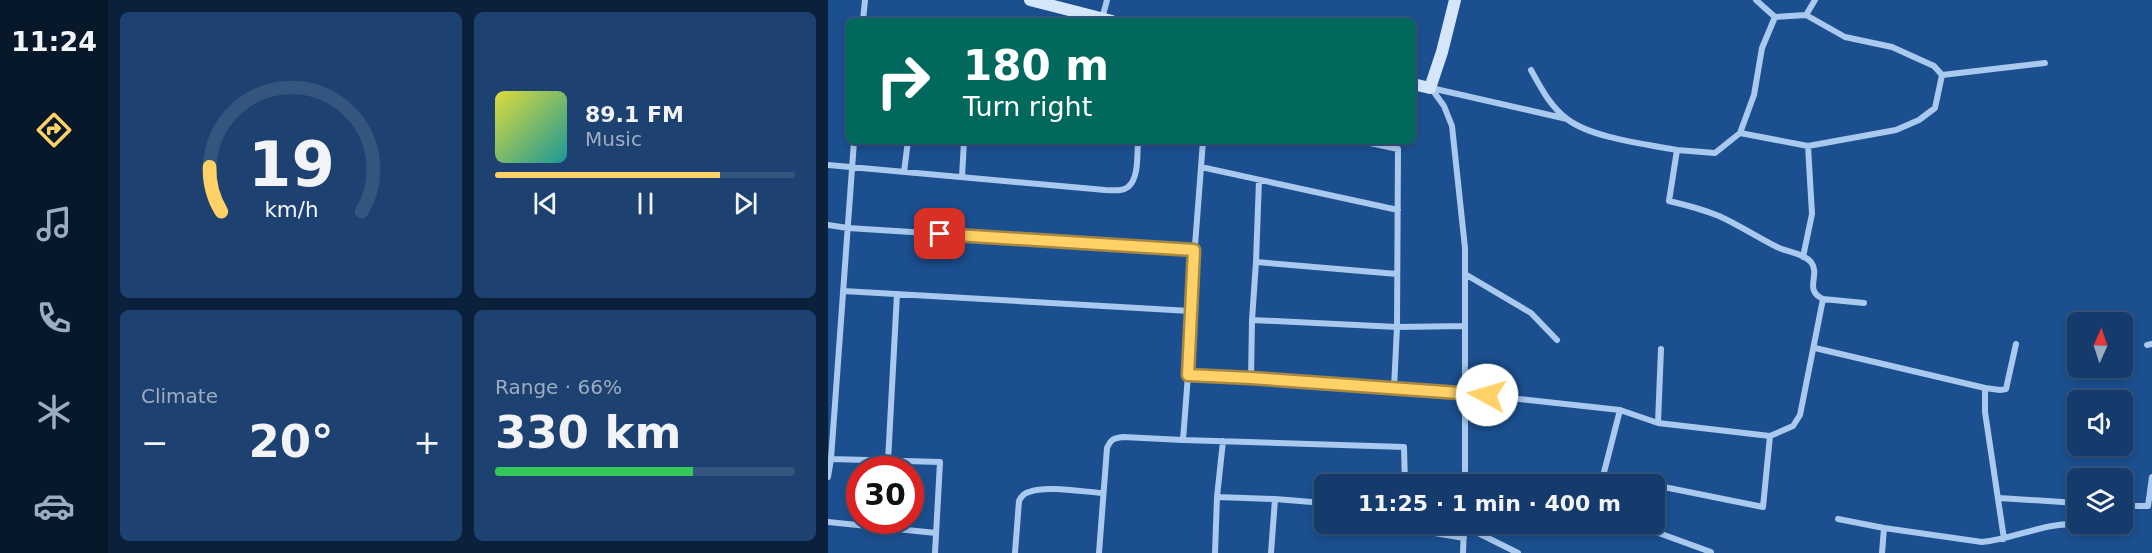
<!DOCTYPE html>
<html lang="en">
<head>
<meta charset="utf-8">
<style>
  body { margin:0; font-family:"DejaVu Sans",sans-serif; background:#1d4271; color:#f1f3f6; height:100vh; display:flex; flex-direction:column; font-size:22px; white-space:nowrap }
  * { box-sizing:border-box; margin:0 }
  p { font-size:20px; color:#9dadc1 }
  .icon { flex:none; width:33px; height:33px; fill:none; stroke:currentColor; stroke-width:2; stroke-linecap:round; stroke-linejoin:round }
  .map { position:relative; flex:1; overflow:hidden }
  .panel { display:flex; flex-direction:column; gap:12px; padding:12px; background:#0b203b; width:720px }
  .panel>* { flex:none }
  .banner { position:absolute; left:18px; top:18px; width:570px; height:126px; border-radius:9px; box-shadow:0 3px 9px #0003,0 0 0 2px #33557e; background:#00695c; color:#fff; overflow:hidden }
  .needle { width:39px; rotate:3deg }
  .controls { position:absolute; left:1239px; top:312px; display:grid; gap:12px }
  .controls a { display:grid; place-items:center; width:66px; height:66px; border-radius:9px; background:#143b6b; box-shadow:0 3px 9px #0003,0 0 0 2px #33557e; font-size:30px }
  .speed { position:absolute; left:18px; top:456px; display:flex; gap:12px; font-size:30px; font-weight:700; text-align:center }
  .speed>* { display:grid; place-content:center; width:78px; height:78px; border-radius:50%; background:#143b6b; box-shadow:0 3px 9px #0003,0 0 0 2px #33557e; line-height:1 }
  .speed .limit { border:9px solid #d22; background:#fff; color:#111 }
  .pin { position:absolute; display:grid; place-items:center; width:51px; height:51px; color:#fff; margin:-26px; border-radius:12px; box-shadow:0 3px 9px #0006 }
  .me { position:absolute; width:66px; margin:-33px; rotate:276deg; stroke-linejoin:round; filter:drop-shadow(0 0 4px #0008) }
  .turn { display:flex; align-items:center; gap:21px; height:126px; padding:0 18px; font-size:27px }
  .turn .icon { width:78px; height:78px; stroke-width:2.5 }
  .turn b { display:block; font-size:42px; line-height:51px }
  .big { font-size:45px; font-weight:700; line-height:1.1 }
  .panel .widget { flex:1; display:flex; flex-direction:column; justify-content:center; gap:9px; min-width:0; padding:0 21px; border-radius:9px; background:#1d4271 }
  .panel .dial { align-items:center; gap:0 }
  .dial svg { height:156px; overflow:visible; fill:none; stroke:#33557e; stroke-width:7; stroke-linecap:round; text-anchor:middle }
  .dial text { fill:#f1f3f6; stroke:none }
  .song { display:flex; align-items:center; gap:18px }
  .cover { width:72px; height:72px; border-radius:9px; background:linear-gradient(135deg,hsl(60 70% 55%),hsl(180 70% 35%)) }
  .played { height:6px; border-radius:3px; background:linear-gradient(90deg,#ffd166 75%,#33557e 75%) }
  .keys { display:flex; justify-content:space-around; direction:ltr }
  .heat { display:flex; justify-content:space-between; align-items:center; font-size:33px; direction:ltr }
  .charge { height:9px; border-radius:4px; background:linear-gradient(90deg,#34c759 66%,#33557e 0) }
  .panel .tiles { flex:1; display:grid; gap:12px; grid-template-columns:repeat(2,1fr) }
  .trip { position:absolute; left:486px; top:474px; width:351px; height:60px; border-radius:9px; background:#143b6b; box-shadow:0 3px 9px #0003,0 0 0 2px #33557e; font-weight:700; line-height:60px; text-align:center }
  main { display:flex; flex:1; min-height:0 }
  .menu { display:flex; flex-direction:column; width:108px; justify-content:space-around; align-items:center; background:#08182b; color:#9dadc1 }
  .menu .icon { width:42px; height:42px }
  .menu .on { color:#ffd166 }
  .menu b { font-size:27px; color:#f1f3f6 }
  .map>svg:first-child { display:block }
</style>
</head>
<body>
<main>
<nav class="menu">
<b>11:24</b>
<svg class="icon on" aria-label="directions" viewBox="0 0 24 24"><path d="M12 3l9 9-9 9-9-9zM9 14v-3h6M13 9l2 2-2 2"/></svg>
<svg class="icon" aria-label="music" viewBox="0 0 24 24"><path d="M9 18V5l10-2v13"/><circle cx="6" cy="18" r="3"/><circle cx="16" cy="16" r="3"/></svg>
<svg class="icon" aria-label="phone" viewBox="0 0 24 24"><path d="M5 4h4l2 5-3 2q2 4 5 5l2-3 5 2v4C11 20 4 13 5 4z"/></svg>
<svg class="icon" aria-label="climate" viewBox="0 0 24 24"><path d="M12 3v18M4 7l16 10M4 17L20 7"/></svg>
<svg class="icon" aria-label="car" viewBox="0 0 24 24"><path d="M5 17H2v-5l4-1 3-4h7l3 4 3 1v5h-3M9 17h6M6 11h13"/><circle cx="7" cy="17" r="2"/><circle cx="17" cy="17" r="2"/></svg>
</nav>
<section class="panel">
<div class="tiles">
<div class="widget dial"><svg viewBox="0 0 100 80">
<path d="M14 69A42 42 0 1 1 86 69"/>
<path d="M14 69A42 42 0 0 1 8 46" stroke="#ffd166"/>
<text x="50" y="56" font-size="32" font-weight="700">19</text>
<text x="50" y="72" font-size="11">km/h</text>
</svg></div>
<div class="widget">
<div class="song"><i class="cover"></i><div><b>89.1 FM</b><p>Music</p></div></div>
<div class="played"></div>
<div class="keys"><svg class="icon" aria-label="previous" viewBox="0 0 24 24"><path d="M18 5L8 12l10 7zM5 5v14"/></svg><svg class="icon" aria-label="pause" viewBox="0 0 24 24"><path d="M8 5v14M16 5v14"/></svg><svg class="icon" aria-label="next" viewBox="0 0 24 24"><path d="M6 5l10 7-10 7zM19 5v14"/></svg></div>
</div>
<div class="widget"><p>Climate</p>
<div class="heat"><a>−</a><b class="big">20°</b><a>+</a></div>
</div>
<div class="widget"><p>Range · 66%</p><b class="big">330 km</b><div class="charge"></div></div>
</div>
</section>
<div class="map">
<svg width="1324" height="553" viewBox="0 0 1324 553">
  <rect width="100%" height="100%" fill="#1b4f8f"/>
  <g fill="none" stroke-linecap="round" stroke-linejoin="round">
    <!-- street -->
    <path stroke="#a9c9ee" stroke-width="6" d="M928,0l19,17 31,-2 39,22 47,10 42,19 8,9 -7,33 -16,12 -23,10 -88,16 4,68 -9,43
      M978,15l9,-15
      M274,19l5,-19
      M35,21l2,-21
      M703,70c10,18 19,36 36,49 25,19 78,25 110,31l-8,51c17,4 33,8 50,15 20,9 38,21 58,31 10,5 26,6 34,15 10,13 -8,28 12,37l41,4
      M1114,75l103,-12
      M603,88l13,18 8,20 13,122v236
      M603,88l136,31
      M912,133l68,13
      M26,141l-23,318 109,3 -5,91
      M533,141l37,8 -1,178 68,-1
      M849,150l38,3 25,-20 14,-38 8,-47 13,-31
      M0,165l277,25c7,0 17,2 23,-3 11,-8 9,-33 10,-46
      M373,167l197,43
      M76,172l4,-31
      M134,177l2,-36
      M431,180l-3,82 141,12
      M0,225l20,3 347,22
      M428,262l-4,58 145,7 -3,61
      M637,274l66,39 26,27
      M15,291l347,20 13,-170
      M424,320l-1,58 214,15 155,17 -19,74
      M1319,345l5,-1
      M987,348l170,40
      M360,375l2,-64
      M423,378l-63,-3 -5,65 221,7 1,37
      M792,410l38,13 112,13 23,-10 7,-11 23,-116
      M830,423l3,-74
      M60,461l9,-167
      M776,474l49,10
      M0,477l3,-18
      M826,485l109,22 7,-71
      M389,497l6,-56
      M1171,498l79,5
      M1294,506h26l4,-29
      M1010,519l46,9 98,14c24,-2 46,-12 70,-16 19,-4 38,-1 57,0
      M0,522l108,11
      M806,524l77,28
      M636,526l54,27
      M577,528l59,10
      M1176,539l-19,-127v-24l15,2 6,-1 10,-45
      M187,553l4,-52c2,-4 5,-8 10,-9 18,-7 54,0 73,1
      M271,553l8,-105c4,-9 7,-10 16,-11l60,3
      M387,553l2,-56 58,2
      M443,553l4,-54 49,4
      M635,553l1,-29
      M1054,553l2,-25"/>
    <!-- secondary -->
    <path stroke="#d6e6fa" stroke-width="12" d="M202,0l82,21
      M585,84l17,4 12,-36 13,-52"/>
  </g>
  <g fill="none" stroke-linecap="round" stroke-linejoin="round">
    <!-- route casing -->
    <g stroke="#a68842" stroke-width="15">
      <path id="route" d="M112,234l254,16 -6,125 63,3 236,17"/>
    </g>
    <!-- route -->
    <use href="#route" stroke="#ffd166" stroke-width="10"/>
  </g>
</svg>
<div class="controls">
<a><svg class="needle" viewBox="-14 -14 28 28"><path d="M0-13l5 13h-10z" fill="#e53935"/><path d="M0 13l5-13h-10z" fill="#9dadc1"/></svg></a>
<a><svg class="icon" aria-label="sound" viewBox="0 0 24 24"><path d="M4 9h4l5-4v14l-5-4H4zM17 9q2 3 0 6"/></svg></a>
<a><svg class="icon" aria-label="layers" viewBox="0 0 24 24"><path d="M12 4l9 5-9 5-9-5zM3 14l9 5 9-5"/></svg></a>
</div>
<div class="speed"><div class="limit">30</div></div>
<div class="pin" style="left:112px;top:234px;background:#d93025"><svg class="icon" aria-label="arrive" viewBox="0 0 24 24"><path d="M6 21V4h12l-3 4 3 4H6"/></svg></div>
<svg class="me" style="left:659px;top:395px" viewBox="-20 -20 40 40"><circle r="19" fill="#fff"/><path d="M0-13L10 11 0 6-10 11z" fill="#ffd166"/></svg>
<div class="trip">11:25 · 1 min · 400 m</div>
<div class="banner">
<div class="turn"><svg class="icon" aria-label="right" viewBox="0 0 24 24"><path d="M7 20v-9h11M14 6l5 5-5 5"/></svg><div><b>180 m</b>Turn right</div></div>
</div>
</div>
</main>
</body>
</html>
